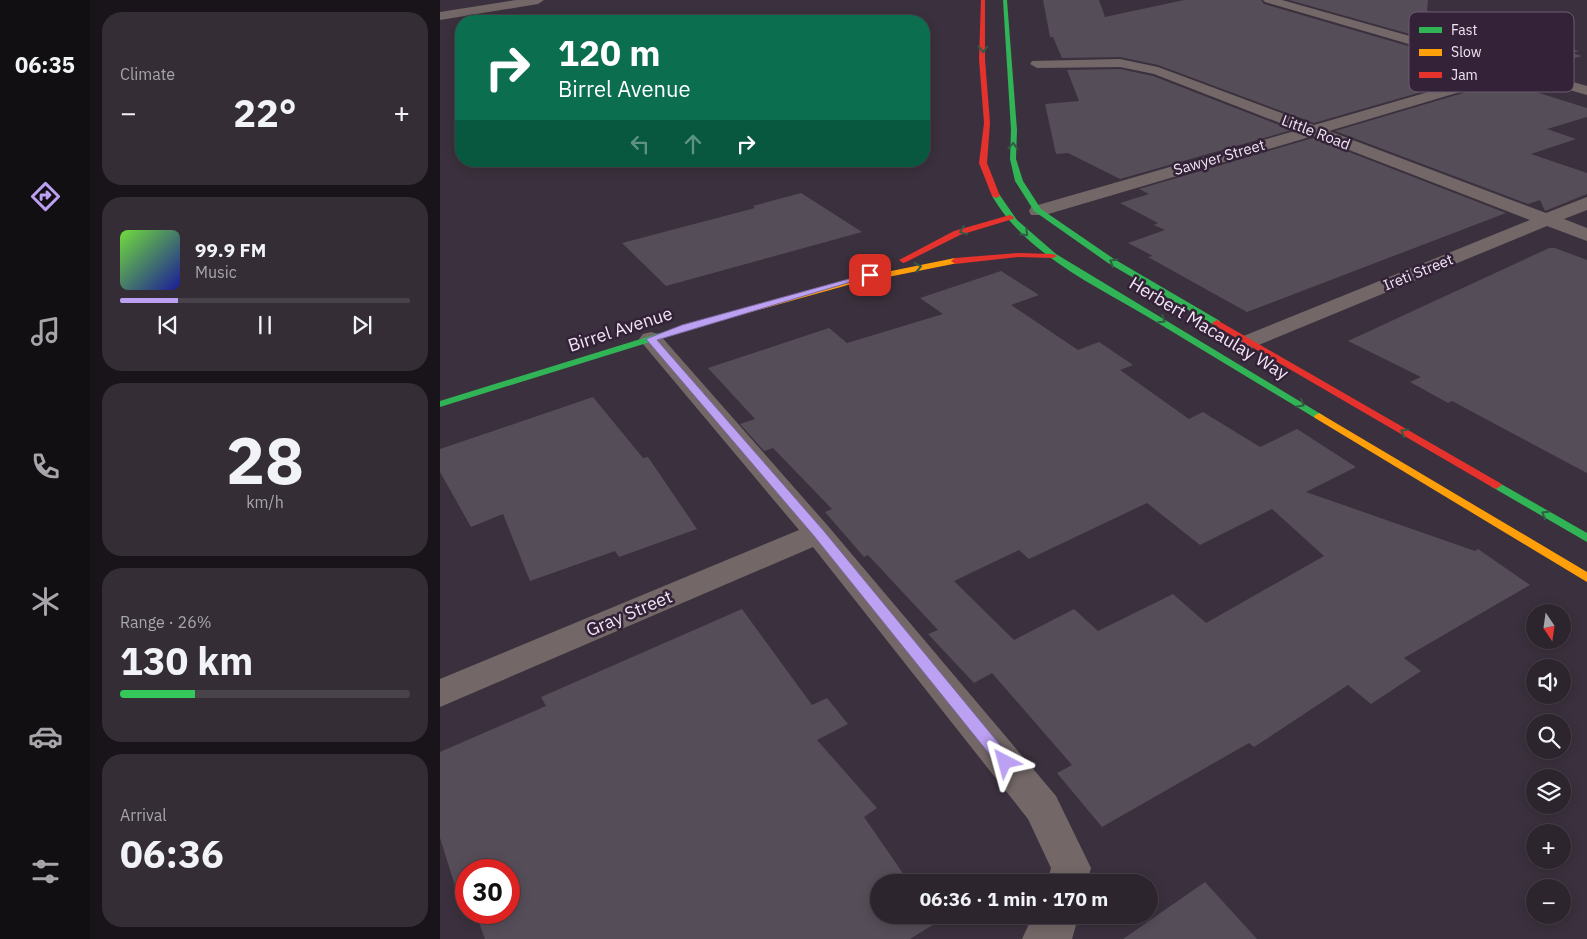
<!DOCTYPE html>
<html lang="en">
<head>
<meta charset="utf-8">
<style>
  body { margin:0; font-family:"IBM Plex Sans",sans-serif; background:#342d36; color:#f1f3f6; height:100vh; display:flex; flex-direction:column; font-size:19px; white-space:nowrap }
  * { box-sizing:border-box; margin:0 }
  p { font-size:16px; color:#a6a5aa }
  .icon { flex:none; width:28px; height:28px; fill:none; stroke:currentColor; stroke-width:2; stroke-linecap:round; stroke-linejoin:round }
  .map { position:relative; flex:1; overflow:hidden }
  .panel { display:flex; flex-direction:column; gap:12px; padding:12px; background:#181419; width:350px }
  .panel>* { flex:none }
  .guide { position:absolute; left:15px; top:15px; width:475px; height:152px; border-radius:20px; box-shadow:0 2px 12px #0003,0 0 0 1px #48424a; background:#0b6e4f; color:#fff; overflow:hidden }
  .needle { width:32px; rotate:167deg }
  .controls { position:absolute; left:1086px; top:604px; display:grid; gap:10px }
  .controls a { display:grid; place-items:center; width:45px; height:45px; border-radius:50%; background:#2c252e; box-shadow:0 2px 12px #0003,0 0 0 1px #48424a; font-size:25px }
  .speed { position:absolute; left:15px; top:859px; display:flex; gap:10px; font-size:25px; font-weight:700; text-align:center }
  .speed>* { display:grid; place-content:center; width:65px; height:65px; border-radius:50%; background:#2c252e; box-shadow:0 2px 12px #0003,0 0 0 1px #48424a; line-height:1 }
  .speed .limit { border:8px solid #d22; background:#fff; color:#111 }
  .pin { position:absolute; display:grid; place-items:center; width:42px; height:42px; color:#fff; margin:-21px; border-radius:10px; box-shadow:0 2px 8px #0006 }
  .me { position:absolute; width:55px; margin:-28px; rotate:321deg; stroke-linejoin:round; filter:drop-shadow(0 0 4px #0008) }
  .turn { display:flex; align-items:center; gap:18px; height:105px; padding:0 20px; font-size:22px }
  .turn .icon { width:65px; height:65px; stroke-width:2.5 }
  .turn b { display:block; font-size:35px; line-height:42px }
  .lanes { display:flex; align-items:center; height:48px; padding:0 20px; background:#0003; justify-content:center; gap:25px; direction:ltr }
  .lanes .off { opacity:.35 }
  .big { font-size:38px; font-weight:800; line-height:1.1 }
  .panel .tile { flex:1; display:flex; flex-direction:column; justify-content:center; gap:8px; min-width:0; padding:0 18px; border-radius:20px; background:#342d36 }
  .panel .dial { align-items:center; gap:0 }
  .dial b { font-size:65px; line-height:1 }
  .song { display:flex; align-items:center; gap:15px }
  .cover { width:60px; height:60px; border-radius:8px; background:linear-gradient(135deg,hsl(100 70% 55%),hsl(240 70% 35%)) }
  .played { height:5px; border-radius:2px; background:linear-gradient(90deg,#bca0f2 20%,#48424a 20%) }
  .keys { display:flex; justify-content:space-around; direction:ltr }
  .heat { display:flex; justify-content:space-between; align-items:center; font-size:28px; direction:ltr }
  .charge { height:8px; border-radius:4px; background:linear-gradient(90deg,#34c759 26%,#48424a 0) }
  .trip { position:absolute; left:430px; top:874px; width:288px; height:50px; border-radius:25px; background:#2c252e; box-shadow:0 2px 12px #0003,0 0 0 1px #48424a; font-weight:800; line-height:50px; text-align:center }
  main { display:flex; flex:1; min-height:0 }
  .tab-bar { display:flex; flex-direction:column; width:90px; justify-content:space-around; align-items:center; background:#120f12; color:#a6a5aa }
  .tab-bar .icon { width:35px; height:35px }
  .tab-bar .selected { color:#bca0f2 }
  .tab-bar b { font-size:22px; color:#f1f3f6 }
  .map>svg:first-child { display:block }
</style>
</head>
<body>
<main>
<nav class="tab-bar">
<b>06:35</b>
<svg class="icon selected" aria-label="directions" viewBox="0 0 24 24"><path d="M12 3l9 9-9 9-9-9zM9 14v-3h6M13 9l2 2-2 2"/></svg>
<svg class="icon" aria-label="music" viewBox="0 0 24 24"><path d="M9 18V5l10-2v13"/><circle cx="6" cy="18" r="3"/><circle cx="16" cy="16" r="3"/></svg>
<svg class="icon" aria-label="phone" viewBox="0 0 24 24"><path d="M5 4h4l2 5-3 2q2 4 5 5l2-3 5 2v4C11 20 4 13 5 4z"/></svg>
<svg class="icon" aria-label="climate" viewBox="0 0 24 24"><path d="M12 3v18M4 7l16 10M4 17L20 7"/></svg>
<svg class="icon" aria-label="car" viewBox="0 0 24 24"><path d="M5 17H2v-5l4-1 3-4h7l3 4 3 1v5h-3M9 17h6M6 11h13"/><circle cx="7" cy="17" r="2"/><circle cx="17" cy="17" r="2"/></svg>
<svg class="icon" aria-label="filters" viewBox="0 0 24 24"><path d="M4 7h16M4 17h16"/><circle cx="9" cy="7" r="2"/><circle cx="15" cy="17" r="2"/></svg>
</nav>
<section class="panel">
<div class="tile"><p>Climate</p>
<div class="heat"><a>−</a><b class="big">22°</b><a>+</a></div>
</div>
<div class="tile">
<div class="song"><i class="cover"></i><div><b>99.9 FM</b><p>Music</p></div></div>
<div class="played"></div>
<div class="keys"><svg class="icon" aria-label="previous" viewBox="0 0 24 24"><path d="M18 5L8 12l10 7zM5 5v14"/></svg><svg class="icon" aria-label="pause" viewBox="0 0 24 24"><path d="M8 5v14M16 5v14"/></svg><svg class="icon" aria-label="next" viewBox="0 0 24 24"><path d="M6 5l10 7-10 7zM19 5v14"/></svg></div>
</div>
<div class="tile dial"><b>28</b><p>km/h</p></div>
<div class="tile"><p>Range · 26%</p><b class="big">130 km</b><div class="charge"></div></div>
<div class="tile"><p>Arrival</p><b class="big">06:36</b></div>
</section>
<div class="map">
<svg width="1147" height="939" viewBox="0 0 1147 939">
  <rect width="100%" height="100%" fill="#3b313e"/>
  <!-- building -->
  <path fill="#554d58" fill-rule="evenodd" d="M603,0h56l6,17 79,-17h77l3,4 230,67 -180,52 -156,-58 -38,-8 -58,1 -9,-21h-3z
    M849,0h139l-1,11 152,40 -7,2 10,3 -22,6 14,4 -26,7z
    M680,69l33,7 139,54 -172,49 -52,-26 -12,1 -11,-50 34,-3 -12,-31z
    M1077,77l9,3 -16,4 77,24v9l-40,12 29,10 -45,15 56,19v21l-42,17 -5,-11 -12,4 -193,-73z
    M873,138l193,75 -259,99 -99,-55 5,-1 -25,-13 37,-13 -11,-5 4,-2 -38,-20 29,-9 -10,-5z
    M361,193l61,39 -196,54 -44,-43 133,-35 -2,-2z
    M1109,248h6l32,12v213l-135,-72 -4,2 -38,-21 11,-5 -73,-36z
    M561,271l38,24 -28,10 67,45 21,-8 34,23 -13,5 69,49 14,-7 57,35 37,-18 59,38 -50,25 169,59 3,-2 52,36 -126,73 17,13 -50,33 -23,-19 -94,62 -5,-4 -147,84 -45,-54 15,-8 -80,-92 -18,10 -46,-49 10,-4 -70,-75 -4,2 -39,-45 7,-3 -59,-61 -9,3 -24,-27 15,-5 -47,-51 121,-40 18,15 96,-29 -23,-16zM707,503l53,42 72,-36 52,47 -118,67 -33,-29 -75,37 -24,-22 -60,31 -60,-59 65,-31 10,9z
    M153,397l50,61 5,-1 49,72 -78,28 -4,-6 -85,30 -27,-67 -32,13 -31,-55v-23z
    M302,609l70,96 15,-7 21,26 -31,16 60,68 -13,9 45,65h-30v33h70l-39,24h-425l-10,-27h34v-42h-43v36l-4,2 -22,-70v-86l106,-46 -5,-9z
    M765,882l52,57h-134z"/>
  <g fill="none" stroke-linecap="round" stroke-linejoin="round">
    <!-- street -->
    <path fill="#736867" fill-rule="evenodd" d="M76,0h28l-6,4 -98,16v-8z
      M823,0h19l305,86v9l-70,-20 -188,56 217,82 41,-16v13l-23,9 23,9v13l-40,-15 -298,123 -8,-2 -4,-5 4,-5 289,-117 -217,-84 -268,79h-14l-2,-4 2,-4 267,-77 -144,-56 -34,-7 -83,1 -7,-4 2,-3 88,-2 38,8 156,58 187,-54 -236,-69z
      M211,332l8,2 169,192 228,270 35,72 -4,14h-40l4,-14 -23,-49 -215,-272 -373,160v-28l359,-149 -156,-186 -4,-5 4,-5z
      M597,915h42l-7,24h-50l7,-15z"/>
    <!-- fast -->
    <path fill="#30b455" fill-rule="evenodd" d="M563,0h4l10,130 -1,29 7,22 18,28 73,50 106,62v4h-6l-106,-62 -74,-52 -19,-30 -5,-22 1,-29z
      M553,194h6l18,26 39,34 268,162 -1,2h-8c-54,-33 -108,-65 -162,-98 -56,-34 -127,-65 -161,-124z
      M275,316l5,3 -2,2 -278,86v-6z
      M1056,481l91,52v9l-95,-55 -2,-2z"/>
    <!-- slow -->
    <path fill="#ff9f0a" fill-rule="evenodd" d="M515,258l4,3 -1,2 -110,22 -133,37 -5,-3 2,-2 135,-37z
      M879,413l268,159v10l-272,-164 -1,-2z"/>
    <!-- jam -->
    <path fill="#e5322d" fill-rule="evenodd" d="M541,0h4v59l5,64 -3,40 13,33 -4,2 -4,-2 -13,-33 5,-40 -5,-64z
      M570,215l4,2 -1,2 -53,16 -54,27 -3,1 -4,-3 55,-29z
      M578,253l35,1 4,2 -4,2 -35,-1 -63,7 -4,-3 4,-3z
      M777,320l283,163 2,2 -6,4 -4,-2 -278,-162 -2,-2z"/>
  </g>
  <!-- one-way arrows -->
  <defs><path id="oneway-chevron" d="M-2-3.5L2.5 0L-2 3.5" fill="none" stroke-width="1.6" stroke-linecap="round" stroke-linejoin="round" transform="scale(1.25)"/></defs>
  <g stroke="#325c44">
    <use href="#oneway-chevron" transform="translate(543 49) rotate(91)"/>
    <use href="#oneway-chevron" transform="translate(573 146) rotate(-87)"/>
    <use href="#oneway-chevron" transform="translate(523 231) rotate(158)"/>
    <use href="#oneway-chevron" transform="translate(585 233) rotate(45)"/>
    <use href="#oneway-chevron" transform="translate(673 262) rotate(-149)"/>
    <use href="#oneway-chevron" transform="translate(478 267) rotate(-11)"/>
    <use href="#oneway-chevron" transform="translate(722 320) rotate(31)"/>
    <use href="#oneway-chevron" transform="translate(861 404) rotate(31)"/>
    <use href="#oneway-chevron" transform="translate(964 432) rotate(-150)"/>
    <use href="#oneway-chevron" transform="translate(1105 514) rotate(-150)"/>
  </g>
  <!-- route -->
  <path fill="#bca0f2" stroke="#7a689d" d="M427,274l7,1 -217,65 166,190 187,227 2,5 -2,4 -5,2 -6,-2 -185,-230 -168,-197 36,-14z"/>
  <g text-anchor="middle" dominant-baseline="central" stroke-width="5" stroke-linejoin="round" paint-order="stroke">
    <!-- far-street labels -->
    <g font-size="15" fill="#f1e5f4" stroke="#342238">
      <text transform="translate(876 132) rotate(21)">Little Road</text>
      <text transform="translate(779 157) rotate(-16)">Sawyer Street</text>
      <text transform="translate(978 272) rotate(-22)">Ireti Street</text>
    </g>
    <!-- street labels -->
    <g font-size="18" fill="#f1e5f4" stroke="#342238">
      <text transform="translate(769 328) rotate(31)">Herbert Macaulay Way</text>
      <text transform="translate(180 329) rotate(-18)">Birrel Avenue</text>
      <text transform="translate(189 613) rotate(-23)">Gray Street</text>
    </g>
  </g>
  <!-- legend -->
  <rect x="969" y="12" width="165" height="80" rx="8" fill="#342238" stroke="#6d5c70" stroke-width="1"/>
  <rect x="979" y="27" width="23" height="6" fill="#30b455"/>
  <rect x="979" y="49" width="23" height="7" fill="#ff9f0a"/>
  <rect x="979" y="72" width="23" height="6" fill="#e5322d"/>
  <g font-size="14" fill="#f1e5f4">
    <text x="1011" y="35">Fast</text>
    <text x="1011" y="57">Slow</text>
    <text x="1011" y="80">Jam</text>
  </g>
</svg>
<div class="controls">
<a><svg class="needle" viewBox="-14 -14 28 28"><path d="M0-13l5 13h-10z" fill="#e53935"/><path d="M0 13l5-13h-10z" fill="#a6a5aa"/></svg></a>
<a><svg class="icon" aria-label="sound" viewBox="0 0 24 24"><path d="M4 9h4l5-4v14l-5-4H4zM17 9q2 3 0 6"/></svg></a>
<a><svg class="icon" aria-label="search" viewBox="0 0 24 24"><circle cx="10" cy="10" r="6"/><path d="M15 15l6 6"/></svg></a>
<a><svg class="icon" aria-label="layers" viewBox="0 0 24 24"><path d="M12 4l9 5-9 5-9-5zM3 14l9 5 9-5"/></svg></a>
<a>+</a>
<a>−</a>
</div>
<div class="speed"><div class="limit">30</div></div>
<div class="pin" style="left:430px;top:275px;background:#d93025"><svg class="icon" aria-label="arrive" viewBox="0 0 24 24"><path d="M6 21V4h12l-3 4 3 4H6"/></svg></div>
<svg class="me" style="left:565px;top:762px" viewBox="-20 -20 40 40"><path d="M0-17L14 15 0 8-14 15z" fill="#bca0f2" stroke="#fff" stroke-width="4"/></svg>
<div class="trip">06:36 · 1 min · 170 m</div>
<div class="guide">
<div class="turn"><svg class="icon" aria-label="right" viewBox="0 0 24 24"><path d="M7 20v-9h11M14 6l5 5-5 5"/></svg><div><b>120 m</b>Birrel Avenue</div></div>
<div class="lanes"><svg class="icon off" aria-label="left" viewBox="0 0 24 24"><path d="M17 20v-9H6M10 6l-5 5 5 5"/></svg><svg class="icon off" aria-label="ahead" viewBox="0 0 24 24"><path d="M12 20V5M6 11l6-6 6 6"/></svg><svg class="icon" aria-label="right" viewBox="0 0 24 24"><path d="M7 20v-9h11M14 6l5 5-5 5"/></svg></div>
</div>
</div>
</main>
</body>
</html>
